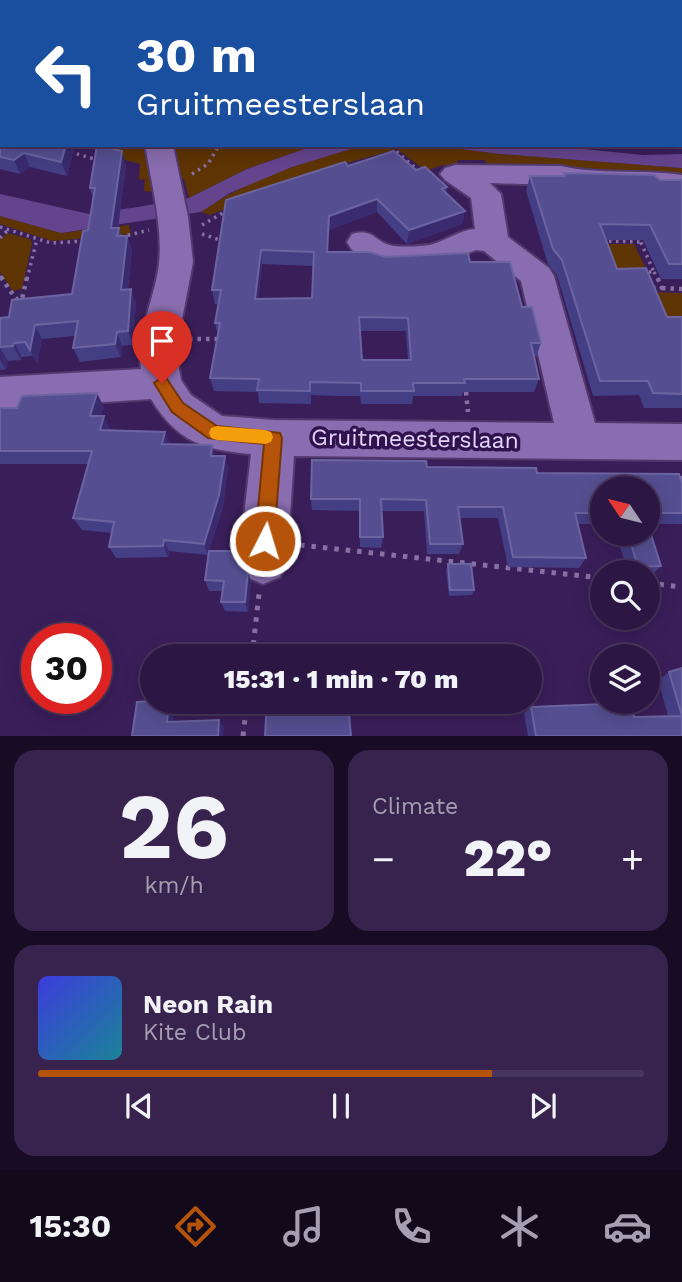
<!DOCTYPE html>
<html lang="en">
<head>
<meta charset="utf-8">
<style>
  body { margin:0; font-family:"Work Sans",sans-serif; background:#38234f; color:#f1f3f6; height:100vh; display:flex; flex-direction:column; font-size:26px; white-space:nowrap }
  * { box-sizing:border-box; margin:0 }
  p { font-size:23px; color:#a69fb2 }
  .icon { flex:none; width:38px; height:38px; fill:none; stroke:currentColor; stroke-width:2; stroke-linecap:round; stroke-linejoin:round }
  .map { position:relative; height:736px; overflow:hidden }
  .sheet { display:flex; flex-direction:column; gap:14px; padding:14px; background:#180c25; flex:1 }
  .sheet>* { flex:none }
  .top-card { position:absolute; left:0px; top:0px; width:682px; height:147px; box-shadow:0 4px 18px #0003,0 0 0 2px #48355d; background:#1a4fa0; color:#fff; overflow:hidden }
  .needle { width:46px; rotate:305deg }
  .tools { position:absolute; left:590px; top:476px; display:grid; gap:14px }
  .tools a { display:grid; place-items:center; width:70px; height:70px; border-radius:50%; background:#2c1644; box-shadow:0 4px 18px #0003,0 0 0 2px #48355d; font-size:35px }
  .speed { position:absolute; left:21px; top:623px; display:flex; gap:14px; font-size:35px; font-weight:700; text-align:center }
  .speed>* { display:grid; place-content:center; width:91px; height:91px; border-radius:50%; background:#2c1644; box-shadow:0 4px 18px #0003,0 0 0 2px #48355d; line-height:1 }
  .speed .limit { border:10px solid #d22; background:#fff; color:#111 }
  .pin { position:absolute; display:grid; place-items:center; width:60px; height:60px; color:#fff; margin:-72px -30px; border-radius:50% 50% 50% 0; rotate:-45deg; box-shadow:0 0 7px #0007 }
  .pin .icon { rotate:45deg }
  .me { position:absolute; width:77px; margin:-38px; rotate:5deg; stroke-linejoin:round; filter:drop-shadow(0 0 5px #0008) }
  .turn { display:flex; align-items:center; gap:24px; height:147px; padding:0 21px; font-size:32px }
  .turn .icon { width:91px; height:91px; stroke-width:2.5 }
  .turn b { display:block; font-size:49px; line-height:60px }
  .big { font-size:52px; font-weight:800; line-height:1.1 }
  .sheet .widget { flex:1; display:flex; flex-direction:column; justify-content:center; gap:10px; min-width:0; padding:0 24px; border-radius:21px; background:#38234f }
  .sheet .dial { align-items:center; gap:0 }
  .dial b { font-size:91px; line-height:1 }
  .song { display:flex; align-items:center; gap:21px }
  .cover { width:84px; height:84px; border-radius:10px; background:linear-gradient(135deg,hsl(240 70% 55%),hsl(190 70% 35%)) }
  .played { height:7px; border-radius:4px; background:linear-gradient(90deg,#b45309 75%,#48355d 75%) }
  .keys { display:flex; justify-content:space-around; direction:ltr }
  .heat { display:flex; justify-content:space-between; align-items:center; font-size:38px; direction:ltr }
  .sheet .tiles { flex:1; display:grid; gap:14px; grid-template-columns:1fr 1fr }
  .widget:last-child { grid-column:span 2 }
  .trip { position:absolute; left:140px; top:644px; width:402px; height:70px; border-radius:35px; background:#2c1644; box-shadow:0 4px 18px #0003,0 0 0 2px #48355d; font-weight:800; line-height:70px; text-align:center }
  .tabs { display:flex; height:112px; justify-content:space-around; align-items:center; background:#12091b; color:#a69fb2 }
  .tabs .icon { width:49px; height:49px }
  .tabs .on { color:#b45309 }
  .tabs b { font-size:32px; color:#f1f3f6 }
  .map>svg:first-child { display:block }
</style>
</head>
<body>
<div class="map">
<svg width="682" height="736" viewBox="0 0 682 736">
  <rect width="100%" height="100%" fill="#3a1e5a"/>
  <!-- green -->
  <path fill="#5e3402" d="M81,145l60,1 8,13 7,33 -12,-1 1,-12 -6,1 1,-16 -39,-10 2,-3z
    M171,145h145l-69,24 -58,29 -5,-19 -7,-2z
    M364,145h66l70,9 182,14v11l-194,-8 -3,-11h-27l-1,5h-14l-17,6 -29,-22 -96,27 -37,18 -54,21 -9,-3c48,-34 108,-52 163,-67z
    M0,216l61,17 68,-8 2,9 -79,7 -52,-17z
    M7,233l23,6 2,4 -10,46 -9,2 -13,-19v-32z
    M605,244h29l12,24h-33z
    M650,292l32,1v33h-17z"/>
  <!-- water -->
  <path fill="#65448e" d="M316,145h48l-72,22 -62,26 -29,19 -140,21 -61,-17v-22l89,20 49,-7 51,-9 58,-29z
    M430,145h114l99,10 39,-1v14l-182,-14z"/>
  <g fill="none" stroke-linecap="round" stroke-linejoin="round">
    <!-- minor casing -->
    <g stroke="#54396e" stroke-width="4">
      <path id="minor" d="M0,98h2v16h-2z
        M145,145h28l15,72 5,45 -17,89 5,29 10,15 31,21 52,4 280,3 -33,-142 -37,-30 -8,-1 -39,16 -53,2 -12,-3 -20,-15 -5,-8 5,-8c23,-6 23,9 41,12 10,1 29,1 40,-2 15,-4 26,-14 42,-15l-4,-31 -26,-18 -5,-6 5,-6 10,-3 106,1c38,9 81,3 121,9v18l-34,-5 -158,-5 11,11 7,43 41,31 5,8 41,147 87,1v36l-388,-4 -7,105 -7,16 -17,7 -17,-7 -7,-16 12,-107c-47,-4 -74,-12 -100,-55l-151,10v-32l141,-8c-5,-37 14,-70 18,-106 4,-35 -8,-82 -14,-118z"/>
    </g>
    <!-- path-far2 -->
    <path stroke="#8771a3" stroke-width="3.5" stroke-dasharray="2.5 4.5" stroke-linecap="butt" d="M70,152l28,8
      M390,153l6,-2 25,22
      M192,174l16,-10 11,-19
      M202,225l26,-15
      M0,227l51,16 34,-2
      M202,234l21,7
      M638,236l16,36h-12
      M121,237l28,-7
      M0,238l9,-9
      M602,241l39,1
      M654,272l4,7
      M0,276l2,3
      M27,279l10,-40"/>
    <!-- path-far1 -->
    <path stroke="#8771a3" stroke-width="4.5" stroke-dasharray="3.5 5" stroke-linecap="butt" d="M1,277l15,22h6l5,-22
      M652,288h10l-5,-11
      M662,288l20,1
      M189,339h33
      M466,392l2,20
      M682,476v4"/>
    <!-- path -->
    <path stroke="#8771a3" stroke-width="5" stroke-dasharray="4.5 7" stroke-linecap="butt" d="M682,478v6
      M300,545l302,33
      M648,583l34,4
      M252,656l7,-62
      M243,736l4,-34"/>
    <!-- minor -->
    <use href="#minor" fill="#896db0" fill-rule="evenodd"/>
  </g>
  <!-- wall -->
  <path fill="#443e84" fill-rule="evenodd" d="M0,0h504v2h-502v41h-2z
    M576,0h106v78h-1v-76h-105z
    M0,114h2v31h73l-8,31 -37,-9 -10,7 -20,-5v-33h1l-1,-3z
    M126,165l-8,63 4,8h5l5,14 -4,39 8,14 -3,42 -11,1 -1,11 -41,5 -7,-14 2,-12 -33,3 -5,25 -4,-8 -11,1 -1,3 -13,1 -2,8 -6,1v-52l9,-1 63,-23 16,-64 5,-31 -3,-11z
    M348,166l68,4 31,17 -1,7 19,17 -3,13 -55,20 -30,-32 -48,18 -1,22 142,10 52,45 19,36 -5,14h-2l5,22 -5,13h-71l-1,4h-49l-1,8h-51l-1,-8h-24l-25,-1v9l-52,-1 -1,-11 -44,-1 -4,-13 8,-42 -3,-13 3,-19h-3l-3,-14zM262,264l51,2 -1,32 -54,1zM360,331h46l2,29h-46z
    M564,173l96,7h22v99h-21l-18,-39h-37l11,29 50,48h15v91h-38l-5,-13 -46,1 -36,-121 -9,-11 -22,-73 4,-15h33z
    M104,407l-3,9 9,13v2l60,14h42l3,11 13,12 -5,39 -14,44 31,16 11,15 -3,30 -23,-1 -4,-9 2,-11h-14l-4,-11 4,-29 -1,4 -39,-4 -1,6 -52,1 -7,-11 3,-14 -30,-3 -9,-12 16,-54h-89v-56z
    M427,467l255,16v41h-34v-36h-46v36h-24l8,34 -7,10 -71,-1 -10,-49h-39l4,26 -4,10h-32l-3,-43h-43l2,26 -2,11 -21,-1 -1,-36 -47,-1 -1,-11z
    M616,534h32l13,32 -10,10h-3v-4h-20z
    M448,564l26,26 -2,5 -23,1 -3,-26z
    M682,668v68h-154l-4,-23 7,-6 103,10 34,-1 -10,-36 11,-8z"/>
  <!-- shaded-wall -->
  <path fill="#392b6e" d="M66,145h9l-8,31 -6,-14z
    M122,151l4,14 -10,78 -5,-15z
    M24,153l6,14 -10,7 -6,-14z
    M377,199v13l-48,18 -2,36 2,-50z
    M465,211l-3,13 -55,20 2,-14z
    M127,236l5,14 -6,54 -5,-14z
    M261,250l1,14 -5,48 -2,-13z
    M131,289l5,14 -3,42 -5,-14z
    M35,325l7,14 -5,25 -7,-14z
    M117,332l5,14 -1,11 -6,-13z
    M14,343l8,14 -1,3 -8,-14z
    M0,348l8,13 -2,8 -6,-9z
    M97,393l7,14 -7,22 -7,-13z
    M104,416l6,13 -4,14 -6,-13z
    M165,432l5,12h-8z
    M212,445l4,13 -5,-2z
    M225,456l3,12 -5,39 -15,48 -4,-11z
    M164,540l5,11 -1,6 -5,-11z
    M248,571l3,11 -3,30 -3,-10z
    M169,702l6,5 -2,21 -6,-6z
    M219,720l5,6 -1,10h-5z"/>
  <!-- building -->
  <path fill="#554f91" stroke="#6b64a1" stroke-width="2" fill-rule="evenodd" d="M0,0h504l-1,2h-501v29h-2z
    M583,0h99v64l-1,-1v-61h-99z
    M0,114h2v16l-2,-1z
    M0,136h2v9h64l-5,17 -37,-9 -10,7 -14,-3z
    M97,145l25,6 -11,77h8l-2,8h10l-6,54 10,-1 -3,42 -11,1 -2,12 -42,4 5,-27 -43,4 -5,25 -5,-8 -11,1 -1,3 -13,1v-29l9,-1 3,-17 60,-6 11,-63 5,-1 7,-42h-5z
    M394,151l22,19 9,-3 22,20 -5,2 23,22 -56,19 -32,-31 -48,17 -2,36h43l15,5 83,-4 2,9h40l12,45h10l9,36h-10l8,36h-75l1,4h-52l1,8h-53v-8l-51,-1v9l-53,-1 2,-11 -49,-1 10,-55h-5l6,-33h-9l14,-90 119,-38 3,4zM261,250l53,2 -2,46 -57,1zM359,317l49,1 3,42h-49z
    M564,173l90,2 6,5h22v84h-13l-19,-39 -50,-1 17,45 29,-1 21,49h15v77l-29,-1 -5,-12h-48l-38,-121 -9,-11 -23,-73h35z
    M97,393l-7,23h14l-4,14 65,2 -3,12 50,1 -1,11h14l-6,39 -15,49 -40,-4 -1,6 -54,1 5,-25 -41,-4 19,-67h-92v-43h17l5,-12z
    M312,460l114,1 1,6 109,1 1,5 142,1 3,9v30h-34v-25h-46v25h-27l11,45 -73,-1 -10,-50h-45l5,37h-33l-4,-44 -45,-1 2,38h-23v-38h-49z
    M648,525l13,41 -23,1 -10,-33h20z
    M209,551h24l7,16 8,4 -3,31h-24l3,-21 -19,-1z
    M448,564h23l3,26h-24z
    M682,668v68h-146l-5,-29 100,-4 3,14 48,-1 -13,-44z
    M152,701l17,1 -2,20 52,-2 -1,16h-86l5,-34z
    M267,702h53v13l29,-1 2,22h-86z"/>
  <!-- route -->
  <path fill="#b45309" stroke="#753606" stroke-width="2" d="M162,377l5,2 16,24 34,23 63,7 2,5 -8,103 -3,7 -6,3 -7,-3 -3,-7 9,-97 -56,-6 -36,-26 -18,-29z"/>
  <!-- slow -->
  <path fill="#f59e0b" d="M217,426l48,4 6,2 2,5 -2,5 -6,2 -48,-4 -6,-2 -2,-5 2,-5z"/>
  <g text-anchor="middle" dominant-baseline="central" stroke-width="7" stroke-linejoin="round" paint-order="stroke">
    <!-- street labels -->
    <g font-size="23" fill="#e3d5fa" stroke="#30134e">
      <text transform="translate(415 439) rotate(1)">Gruitmeesterslaan</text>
    </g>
  </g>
</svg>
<div class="tools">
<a><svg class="needle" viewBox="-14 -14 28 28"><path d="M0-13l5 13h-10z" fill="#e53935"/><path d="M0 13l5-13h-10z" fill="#a69fb2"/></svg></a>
<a><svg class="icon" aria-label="search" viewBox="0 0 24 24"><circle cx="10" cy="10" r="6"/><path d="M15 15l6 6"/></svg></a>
<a><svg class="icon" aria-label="layers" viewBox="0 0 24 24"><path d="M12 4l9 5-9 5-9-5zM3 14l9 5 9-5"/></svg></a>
</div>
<div class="speed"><div class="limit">30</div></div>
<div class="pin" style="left:162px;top:383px;background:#d93025"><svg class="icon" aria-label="arrive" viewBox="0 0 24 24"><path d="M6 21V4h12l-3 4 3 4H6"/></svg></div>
<svg class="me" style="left:265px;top:541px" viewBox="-20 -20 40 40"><circle r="17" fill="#b45309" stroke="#fff" stroke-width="3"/><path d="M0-11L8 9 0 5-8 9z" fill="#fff"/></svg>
<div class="trip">15:31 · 1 min · 70 m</div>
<div class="top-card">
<div class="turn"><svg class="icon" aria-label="left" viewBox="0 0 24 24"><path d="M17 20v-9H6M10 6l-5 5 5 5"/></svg><div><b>30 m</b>Gruitmeesterslaan</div></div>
</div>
</div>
<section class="sheet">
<div class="tiles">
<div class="widget dial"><b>26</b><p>km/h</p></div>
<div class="widget"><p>Climate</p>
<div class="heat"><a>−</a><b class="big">22°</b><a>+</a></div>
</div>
<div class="widget">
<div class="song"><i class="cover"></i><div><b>Neon Rain</b><p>Kite Club</p></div></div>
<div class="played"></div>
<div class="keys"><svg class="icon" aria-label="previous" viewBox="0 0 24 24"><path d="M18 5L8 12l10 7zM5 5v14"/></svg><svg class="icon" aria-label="pause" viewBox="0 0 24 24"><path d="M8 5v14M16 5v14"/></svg><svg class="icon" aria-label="next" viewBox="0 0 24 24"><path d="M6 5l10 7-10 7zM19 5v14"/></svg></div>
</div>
</div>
</section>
<nav class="tabs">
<b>15:30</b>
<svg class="icon on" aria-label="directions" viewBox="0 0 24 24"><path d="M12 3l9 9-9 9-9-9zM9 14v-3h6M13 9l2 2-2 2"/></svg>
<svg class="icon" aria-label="music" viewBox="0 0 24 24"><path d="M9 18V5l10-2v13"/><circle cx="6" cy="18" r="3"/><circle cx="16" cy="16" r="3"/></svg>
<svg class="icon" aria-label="phone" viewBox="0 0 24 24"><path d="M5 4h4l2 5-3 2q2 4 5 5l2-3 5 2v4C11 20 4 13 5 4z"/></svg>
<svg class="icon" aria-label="climate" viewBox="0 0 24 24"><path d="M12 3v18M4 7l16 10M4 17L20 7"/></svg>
<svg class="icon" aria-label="car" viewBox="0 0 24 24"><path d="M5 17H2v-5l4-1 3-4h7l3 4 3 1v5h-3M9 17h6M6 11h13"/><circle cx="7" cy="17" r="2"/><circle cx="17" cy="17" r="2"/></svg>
</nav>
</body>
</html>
